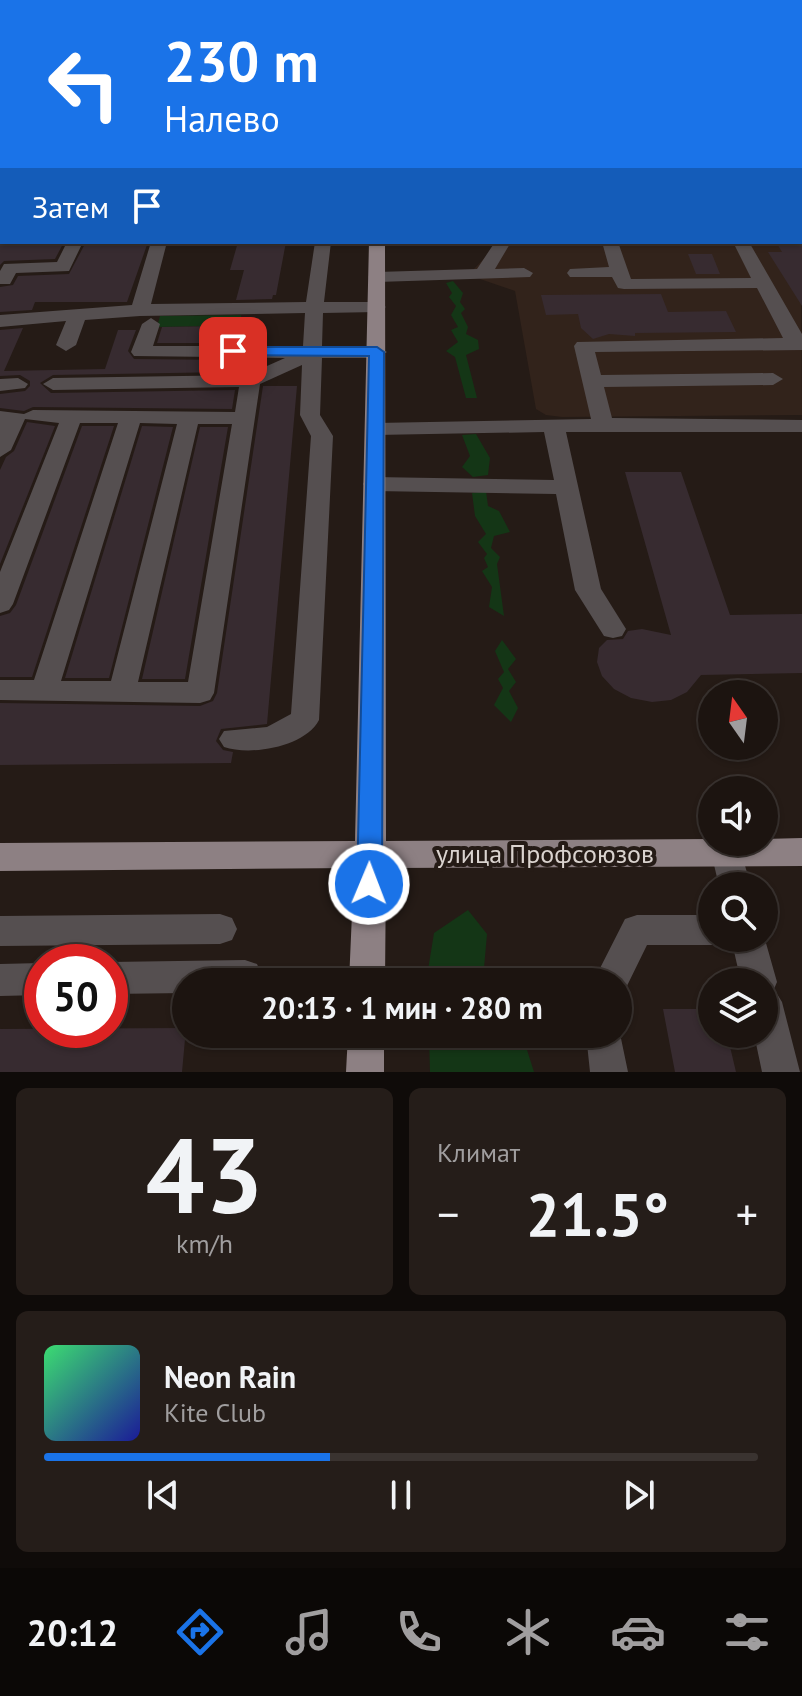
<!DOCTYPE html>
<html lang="ru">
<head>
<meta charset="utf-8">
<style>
  body { margin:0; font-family:"PT Sans",sans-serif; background:#251d19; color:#f1f3f6; height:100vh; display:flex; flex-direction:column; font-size:30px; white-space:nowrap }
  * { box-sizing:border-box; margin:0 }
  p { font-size:26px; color:#a09e9f }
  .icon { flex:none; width:44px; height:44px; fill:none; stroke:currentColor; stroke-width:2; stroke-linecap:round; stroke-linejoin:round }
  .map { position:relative; height:1072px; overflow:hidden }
  .drawer { display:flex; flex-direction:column; gap:16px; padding:16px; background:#0f0b09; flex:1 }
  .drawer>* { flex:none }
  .banner { position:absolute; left:0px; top:0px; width:802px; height:244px; box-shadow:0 2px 6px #0004,0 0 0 2px #3a3330; background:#1a73e8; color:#fff; overflow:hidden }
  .needle { width:52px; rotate:346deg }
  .tools { position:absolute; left:698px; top:680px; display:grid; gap:16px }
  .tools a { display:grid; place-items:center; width:80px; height:80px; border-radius:50%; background:#1c1410; box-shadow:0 2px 6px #0004,0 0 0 2px #3a3330; font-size:40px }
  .speed { position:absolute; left:24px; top:944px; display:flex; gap:16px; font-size:40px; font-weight:700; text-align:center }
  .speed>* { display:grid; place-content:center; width:104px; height:104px; border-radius:50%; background:#1c1410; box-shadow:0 2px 6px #0004,0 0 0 2px #3a3330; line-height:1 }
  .speed .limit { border:12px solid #d22; background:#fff; color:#111 }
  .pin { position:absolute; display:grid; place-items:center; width:68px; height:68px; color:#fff; margin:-34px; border-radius:16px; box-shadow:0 4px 12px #0006 }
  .me { position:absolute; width:88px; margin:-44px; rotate:1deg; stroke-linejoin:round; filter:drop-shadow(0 0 6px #0008) }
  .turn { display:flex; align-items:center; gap:28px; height:168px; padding:0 32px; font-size:36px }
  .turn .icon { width:104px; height:104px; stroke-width:2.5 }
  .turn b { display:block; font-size:56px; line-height:68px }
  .then { display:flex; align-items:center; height:76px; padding:0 32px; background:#0003; gap:16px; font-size:30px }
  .big { font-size:60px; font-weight:800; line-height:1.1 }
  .drawer .card { flex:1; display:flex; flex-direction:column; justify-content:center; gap:12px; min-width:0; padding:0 28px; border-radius:12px; background:#251d19 }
  .drawer .dial { align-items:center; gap:0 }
  .dial b { font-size:104px; line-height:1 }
  .song { display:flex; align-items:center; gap:24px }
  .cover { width:96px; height:96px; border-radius:12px; background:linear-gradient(135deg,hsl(140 70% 55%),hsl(240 70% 35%)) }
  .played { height:8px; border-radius:4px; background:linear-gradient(90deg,#1a73e8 40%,#3a3330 40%) }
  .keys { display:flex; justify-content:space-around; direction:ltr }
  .heat { display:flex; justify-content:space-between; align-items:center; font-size:44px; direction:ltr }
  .drawer .tiles { flex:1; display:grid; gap:16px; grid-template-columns:1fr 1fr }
  .card:last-child { grid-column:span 2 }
  .trip { position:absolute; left:172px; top:968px; width:460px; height:80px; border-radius:40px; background:#1c1410; box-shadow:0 2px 6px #0004,0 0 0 2px #3a3330; font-weight:800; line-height:80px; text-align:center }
  .tab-bar { display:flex; height:128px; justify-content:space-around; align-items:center; background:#0b0806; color:#a09e9f }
  .tab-bar .icon { width:56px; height:56px }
  .tab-bar .active { color:#1a73e8 }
  .tab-bar b { font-size:36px; color:#f1f3f6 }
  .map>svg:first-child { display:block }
</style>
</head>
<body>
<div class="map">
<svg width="802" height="1072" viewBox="0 0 802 1072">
  <rect width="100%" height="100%" fill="#251b16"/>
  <!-- built -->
  <path fill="#32231b" d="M800,129l2,286 -240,2 -16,-2 -10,-6 -21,-118 -35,-12 -6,-10 21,-22 -1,-5h306z"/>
  <!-- green -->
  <path fill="#143616" d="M453,281l10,12 -3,9 5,7 -4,4 7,14 -2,7 12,6 1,9 -13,6 11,43h-11l-11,-41 -9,-6 12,-9 -7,-12 7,-3 -7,-12 5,-9 -7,-9 3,-4 -6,-10z
    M241,315v6l-16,1 -1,4 -67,1 3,-11z
    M476,434l14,24 -2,17 -15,2 -11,-10 8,-11 -8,-21z
    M486,491l2,15 11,5 11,21 -16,4 -3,12 9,9 -3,7 7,52 -15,-9 3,-20 -10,-16 6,-4 -4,-9 3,-4 -9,-12 8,-8 -11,-18 -3,-23z
    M502,640l14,19 -8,10 8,13 -7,9 9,17 -7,14 -17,-17 9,-17 -5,-9 6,-7 -9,-21z
    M468,910l19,24 -3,34 -56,2 6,-37z
    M429,1034h93l12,38h-104z"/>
  <!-- building -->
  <path fill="#372b30" d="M0,242h64l-9,17 -51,2 -4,4z
    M86,242h62l-21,60h-92l-3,8 -32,2v-25l13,-2 5,-9 51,-2z
    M238,242h48l-10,53h-3l-1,4 -36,1 8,-30h-14z
    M776,242h26v64l-34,-54h14z
    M688,254h24l8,20h-24z
    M661,294l7,18 58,-1 10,21 -101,1v3l-26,-2 -16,5 -12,-11 -3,-14 -32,1 -5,-20z
    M231,317h18l-4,26h-88l5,-16 62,-1z
    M23,328l-19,43 101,-2 13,-39h18l-8,21 6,8 97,1 -3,12 -175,3 -13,8 11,10 184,-3 -3,19 -199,-2 -9,4 -24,-3v-14l25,-3 5,-5v-5l-10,-6 -20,1v-46z
    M263,386h34l-30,338 -46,5 -5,12 7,9 10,2 -2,11 -231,2v-62l200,3 13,-5 4,-8z
    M27,422l28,4 -55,138v-94l6,-13 8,-6z
    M82,426h32l-82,251h-32v-61l10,-3 6,-8z
    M142,426l31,1 -64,251h-44z
    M200,427h28l-43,252h-43z
    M625,472h56l49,143 72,-1v59l-101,2 -14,17 -16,8 -19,2 -21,-4 -17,-9 -12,-13 -5,-14 2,-14 8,-8 16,-1 5,-8 14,-2 29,6z
    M663,1009h49v25h15l9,38h-61z
    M186,1028l-4,44h-182v-43z"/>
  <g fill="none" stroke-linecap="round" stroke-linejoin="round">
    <!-- minor -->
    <path fill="#554f50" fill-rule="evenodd" d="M213,0h20l-1,2z
      M246,0h28l1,2h-28z
      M0,3h2v6h-2z
      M2,54v9l-2,1v-9z
      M800,106h2v11h-2z
      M0,107h2l-2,9z
      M800,137h2v10h-2z
      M800,161h2v8h-2z
      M2,193v10l-2,1v-10z
      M800,199h2v10h-2z
      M800,223h2v10h-2z
      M67,242h16l-14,29 -53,2 -6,11h-10v-13l4,-7 53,-2z
      M151,242h16l-16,62 155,-2 9,-60h16l-7,60h53l9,5 -9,5 -54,1 -1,33h55l10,6 -10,6h-55l-2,57 13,21 -14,284c-14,27 -68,36 -95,27l-5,-8 5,-8 43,-4 24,-13 20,-278 -11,-21 2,-50 -42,19 -46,309 -4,7 -10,3 -200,-3v-20h34l84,-257h-38l-67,181 -4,6 -9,3v-41l59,-149 -34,-4 -14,31 -11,7v-46l24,3 9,-4 202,2 4,-25 -186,3 -10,-6 10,-6 194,-3 38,-17 -151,-2 -3,-4 11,-28 9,-6 9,6 -7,22h150l2,-33 -165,3 -55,4 -9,25 -10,6 -10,-6 10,-24 -66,6v-12l132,-10zM140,423l37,1 -66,257h-50zM198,424h34l-44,258h-50z
      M495,242h16l-16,27 29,-1 9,5 -3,4 -153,5 -9,-5 9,-5 100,-3z
      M602,242h16l13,37 120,-1 -18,-36h16l53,92v16l-207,2 6,23 172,-2 10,6 -10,6 -169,2 8,31 190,2v12h-236l35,157 25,40 -4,7 -9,2 -9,-2 -29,-46 -19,-96 -182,-3 -8,-2 -3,-5 3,-5 8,-2 180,3 -10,-48 -168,3 -11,-6 11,-6 215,-4 -17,-73 3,-4 206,-4 -26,-50 -133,1 -6,-1 -6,-11h-42l-3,-4 3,-4 39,-2z
      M18,378l10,6 -3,4 -25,3v-12z
      M716,842h22l13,44h-32l-8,-34z
      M220,914l12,4 5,11 -5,11 -12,4 -220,2v-30z
      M637,915h75v23h13l-13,7h-65l-24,49 -5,2v-14h-25l32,-63z
      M764,936l13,46 -3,7 8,13 18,70h-38l-8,-38h10v-52h-23l-10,-44z
      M245,960l12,4 5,12 -2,6h-74v11l-76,1v-32z
      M42,963v32l-42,1v-32z
      M618,1024l10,48h-38l-4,-38h32z"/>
    <!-- major -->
    <path fill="#8d8083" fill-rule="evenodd" d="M425,0h10v2h-10z
      M0,80h2v8h-2z
      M800,91h2v8h-2z
      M369,242h16l1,599 326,-2v3h52v-3l38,-1v28l-416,2 -1,114h-36l5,-114 -354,3v-28l355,-2z
      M348,1034h36v38h-38z"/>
  </g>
  <!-- route -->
  <path fill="#1a73e8" stroke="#114b97" stroke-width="2" d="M233,347h144l7,5 -2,532 -4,8 -9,3 -8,-3 -4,-8 12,-528 -141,-1 -2,-4z"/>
  <g text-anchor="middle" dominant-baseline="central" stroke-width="8" stroke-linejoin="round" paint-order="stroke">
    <!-- near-street labels -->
    <g font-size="26" fill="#dad3cf" stroke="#251b16">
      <text x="545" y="853">улица Профсоюзов</text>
    </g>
  </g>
</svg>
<div class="tools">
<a><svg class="needle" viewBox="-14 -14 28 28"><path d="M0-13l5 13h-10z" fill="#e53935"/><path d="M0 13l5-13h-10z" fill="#a09e9f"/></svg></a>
<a><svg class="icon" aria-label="sound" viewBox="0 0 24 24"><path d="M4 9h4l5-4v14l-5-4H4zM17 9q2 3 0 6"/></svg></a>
<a><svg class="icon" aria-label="search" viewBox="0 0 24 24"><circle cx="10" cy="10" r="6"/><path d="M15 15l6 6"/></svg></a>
<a><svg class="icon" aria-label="layers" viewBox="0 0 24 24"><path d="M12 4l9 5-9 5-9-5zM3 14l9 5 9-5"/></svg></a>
</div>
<div class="speed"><div class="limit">50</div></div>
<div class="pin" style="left:233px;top:351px;background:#d93025"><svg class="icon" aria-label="arrive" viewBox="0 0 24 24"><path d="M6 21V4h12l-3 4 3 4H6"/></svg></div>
<svg class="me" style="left:369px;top:884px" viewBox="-20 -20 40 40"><circle r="17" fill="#1a73e8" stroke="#fff" stroke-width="3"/><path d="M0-11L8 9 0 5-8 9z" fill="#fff"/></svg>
<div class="trip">20:13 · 1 мин · 280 m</div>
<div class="banner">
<div class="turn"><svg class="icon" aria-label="left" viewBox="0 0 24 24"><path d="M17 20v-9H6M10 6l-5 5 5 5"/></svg><div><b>230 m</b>Налево</div></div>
<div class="then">Затем<svg class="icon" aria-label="arrive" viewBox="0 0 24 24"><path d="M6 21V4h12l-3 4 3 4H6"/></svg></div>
</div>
</div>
<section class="drawer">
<div class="tiles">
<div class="card dial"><b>43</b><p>km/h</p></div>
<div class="card"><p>Климат</p>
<div class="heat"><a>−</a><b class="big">21.5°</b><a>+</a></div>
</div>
<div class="card">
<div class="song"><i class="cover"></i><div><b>Neon Rain</b><p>Kite Club</p></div></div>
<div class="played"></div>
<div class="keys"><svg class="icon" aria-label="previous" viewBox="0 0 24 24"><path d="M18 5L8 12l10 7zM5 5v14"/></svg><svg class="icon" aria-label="pause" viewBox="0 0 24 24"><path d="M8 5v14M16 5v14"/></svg><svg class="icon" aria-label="next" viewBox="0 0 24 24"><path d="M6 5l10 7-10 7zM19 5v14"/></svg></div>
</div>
</div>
</section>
<nav class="tab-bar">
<b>20:12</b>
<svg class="icon active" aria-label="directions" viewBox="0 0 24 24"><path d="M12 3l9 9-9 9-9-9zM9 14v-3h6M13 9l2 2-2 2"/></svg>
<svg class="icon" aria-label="music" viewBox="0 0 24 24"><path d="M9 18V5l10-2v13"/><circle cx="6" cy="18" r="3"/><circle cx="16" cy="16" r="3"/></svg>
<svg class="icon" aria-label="phone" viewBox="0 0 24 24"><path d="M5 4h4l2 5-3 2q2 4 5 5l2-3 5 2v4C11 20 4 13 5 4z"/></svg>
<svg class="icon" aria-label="climate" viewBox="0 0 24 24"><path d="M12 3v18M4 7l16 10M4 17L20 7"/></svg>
<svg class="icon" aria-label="car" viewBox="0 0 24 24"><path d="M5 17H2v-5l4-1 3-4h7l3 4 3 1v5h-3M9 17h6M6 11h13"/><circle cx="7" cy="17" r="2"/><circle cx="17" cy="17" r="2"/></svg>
<svg class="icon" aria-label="filters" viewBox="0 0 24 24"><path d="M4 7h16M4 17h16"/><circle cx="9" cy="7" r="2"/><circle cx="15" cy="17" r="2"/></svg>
</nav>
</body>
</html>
